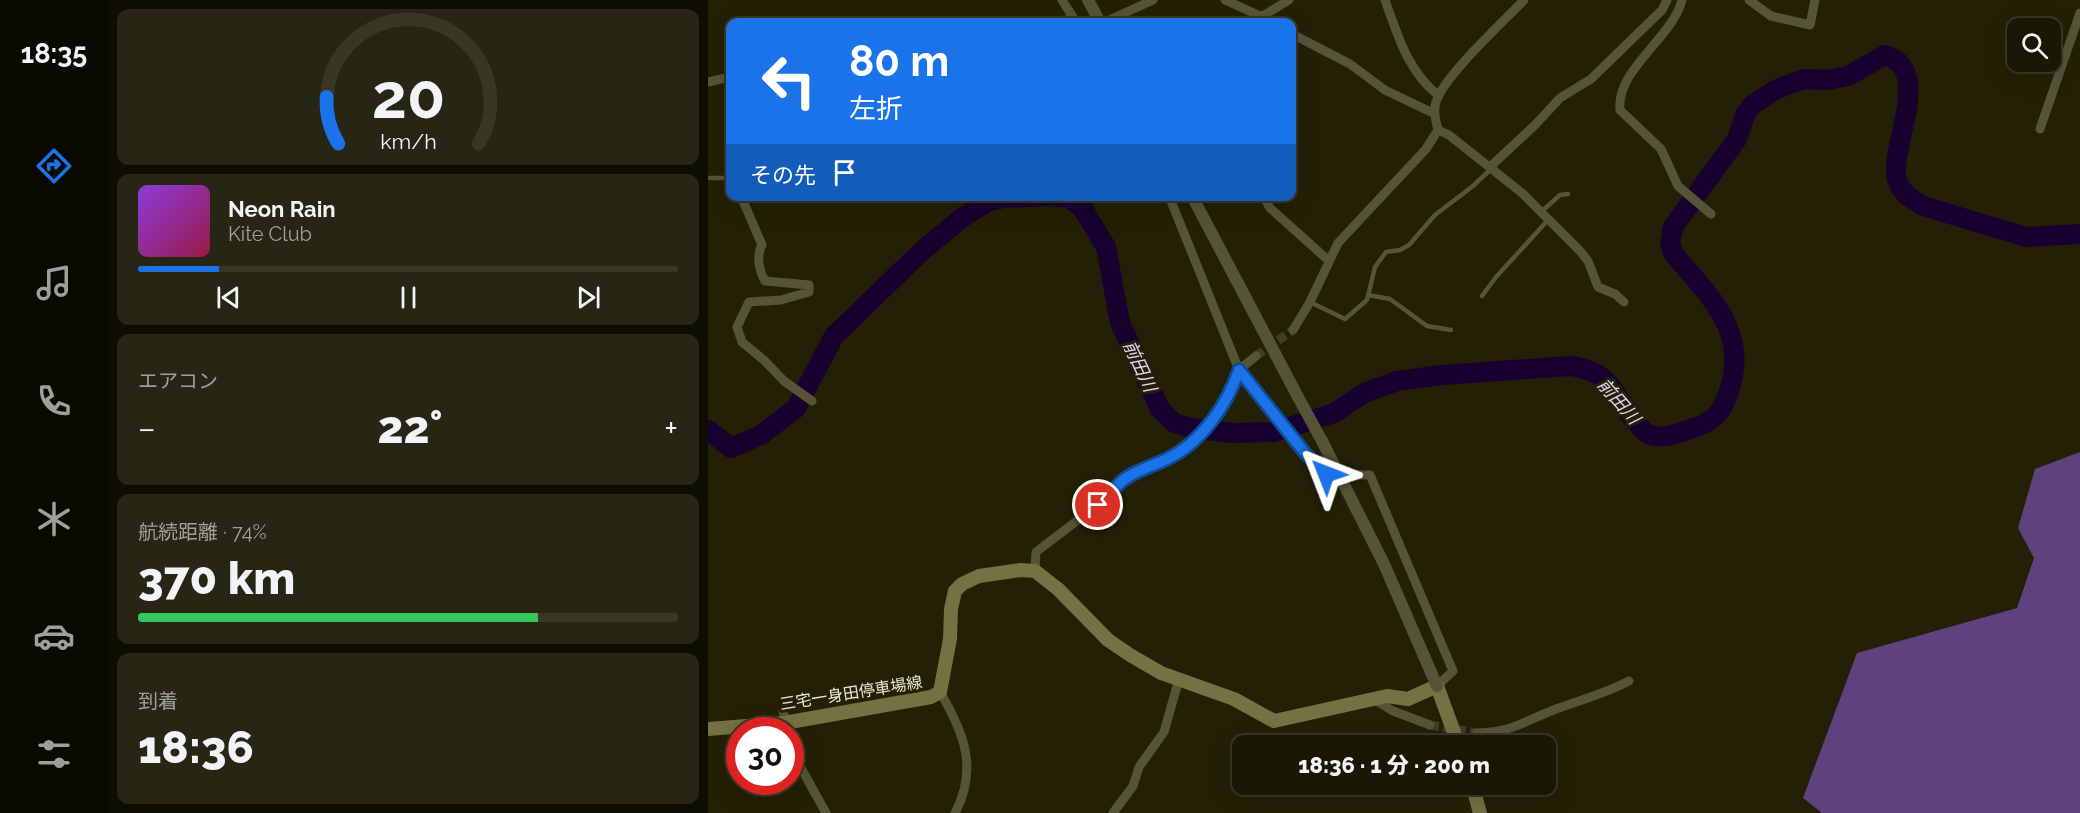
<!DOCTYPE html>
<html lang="ja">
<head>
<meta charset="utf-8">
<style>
  body { margin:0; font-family:Raleway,"Noto Sans JP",sans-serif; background:#272513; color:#f1f3f6; height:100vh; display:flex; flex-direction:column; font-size:22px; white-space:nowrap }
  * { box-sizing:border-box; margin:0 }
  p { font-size:20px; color:#9fa09a }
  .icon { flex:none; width:33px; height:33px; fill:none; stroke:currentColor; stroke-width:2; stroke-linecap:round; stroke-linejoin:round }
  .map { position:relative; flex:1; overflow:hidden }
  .details { display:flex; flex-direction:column; gap:9px; padding:9px; background:#0e0d02; width:600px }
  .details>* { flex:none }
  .top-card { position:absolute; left:18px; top:18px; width:570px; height:183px; border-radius:12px; box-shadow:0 6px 24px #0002,0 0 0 2px #383726; background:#1a73e8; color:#fff; overflow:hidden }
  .controls { position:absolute; left:1299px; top:18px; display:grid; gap:12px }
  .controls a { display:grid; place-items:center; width:54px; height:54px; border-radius:12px; background:#1a1804; box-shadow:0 6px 24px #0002,0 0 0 2px #383726; font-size:30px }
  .speed { position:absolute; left:18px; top:717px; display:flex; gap:12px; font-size:30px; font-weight:700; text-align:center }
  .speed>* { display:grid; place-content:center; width:78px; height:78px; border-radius:50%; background:#1a1804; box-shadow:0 6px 24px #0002,0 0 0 2px #383726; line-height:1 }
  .speed .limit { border:9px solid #d22; background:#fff; color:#111 }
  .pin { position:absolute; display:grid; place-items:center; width:51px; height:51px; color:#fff; margin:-26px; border:3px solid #fff; border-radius:50%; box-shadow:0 2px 6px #0007 }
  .me { position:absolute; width:66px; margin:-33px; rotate:315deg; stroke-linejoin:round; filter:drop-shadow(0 0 4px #0008) }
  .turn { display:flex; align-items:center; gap:21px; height:126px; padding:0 24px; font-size:27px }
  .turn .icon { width:78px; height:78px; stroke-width:2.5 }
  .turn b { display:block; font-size:42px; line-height:51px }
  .then { display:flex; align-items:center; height:57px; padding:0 24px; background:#0003; gap:12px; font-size:22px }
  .big { font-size:45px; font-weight:800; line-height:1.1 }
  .details .widget { flex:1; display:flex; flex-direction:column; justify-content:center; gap:9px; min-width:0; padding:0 21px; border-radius:12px; background:#272513 }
  .details .dial { align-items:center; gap:0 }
  .dial svg { height:156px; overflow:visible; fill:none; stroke:#383726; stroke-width:7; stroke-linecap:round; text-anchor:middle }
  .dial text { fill:#f1f3f6; stroke:none }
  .song { display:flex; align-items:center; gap:18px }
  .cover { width:72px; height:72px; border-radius:9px; background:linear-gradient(135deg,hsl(270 70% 55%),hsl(340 70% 35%)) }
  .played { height:6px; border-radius:3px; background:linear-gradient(90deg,#1a73e8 15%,#383726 15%) }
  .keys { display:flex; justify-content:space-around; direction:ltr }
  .heat { display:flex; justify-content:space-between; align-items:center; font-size:33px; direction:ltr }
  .charge { height:9px; border-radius:4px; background:linear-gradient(90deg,#34c759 74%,#383726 0) }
  .trip { position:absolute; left:524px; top:735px; width:324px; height:60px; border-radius:12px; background:#1a1804; box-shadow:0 6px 24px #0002,0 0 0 2px #383726; font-weight:800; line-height:60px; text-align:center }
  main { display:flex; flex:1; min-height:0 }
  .menu { display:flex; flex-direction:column; width:108px; justify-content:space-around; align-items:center; background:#0a0a02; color:#9fa09a }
  .menu .icon { width:42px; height:42px }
  .menu .active { color:#1a73e8 }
  .menu b { font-size:27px; color:#f1f3f6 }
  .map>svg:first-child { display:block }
</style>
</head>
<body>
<main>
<nav class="menu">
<b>18:35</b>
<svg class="icon active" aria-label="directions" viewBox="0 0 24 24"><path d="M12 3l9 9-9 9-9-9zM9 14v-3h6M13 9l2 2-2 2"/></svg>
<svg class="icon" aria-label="music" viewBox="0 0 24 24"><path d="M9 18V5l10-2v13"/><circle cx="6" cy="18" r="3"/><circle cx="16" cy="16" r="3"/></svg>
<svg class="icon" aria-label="phone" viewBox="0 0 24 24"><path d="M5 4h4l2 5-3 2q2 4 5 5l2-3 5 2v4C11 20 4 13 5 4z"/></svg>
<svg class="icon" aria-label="climate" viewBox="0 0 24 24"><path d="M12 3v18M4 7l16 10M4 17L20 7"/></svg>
<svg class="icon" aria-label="car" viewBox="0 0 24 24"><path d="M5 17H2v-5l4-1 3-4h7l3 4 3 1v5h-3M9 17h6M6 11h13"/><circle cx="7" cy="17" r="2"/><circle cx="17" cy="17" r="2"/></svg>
<svg class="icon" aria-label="filters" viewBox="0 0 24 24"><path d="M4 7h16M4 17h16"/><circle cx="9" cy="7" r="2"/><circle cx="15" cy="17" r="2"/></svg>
</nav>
<section class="details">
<div class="widget dial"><svg viewBox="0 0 100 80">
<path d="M14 69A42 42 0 1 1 86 69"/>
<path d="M14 69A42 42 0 0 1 8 45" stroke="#1a73e8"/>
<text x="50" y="56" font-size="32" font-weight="700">20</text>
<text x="50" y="72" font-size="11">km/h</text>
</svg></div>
<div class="widget">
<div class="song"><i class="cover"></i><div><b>Neon Rain</b><p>Kite Club</p></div></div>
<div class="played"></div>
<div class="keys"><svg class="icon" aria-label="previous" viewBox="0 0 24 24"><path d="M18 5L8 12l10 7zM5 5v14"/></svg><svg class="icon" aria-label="pause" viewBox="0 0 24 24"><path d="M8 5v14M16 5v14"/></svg><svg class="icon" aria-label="next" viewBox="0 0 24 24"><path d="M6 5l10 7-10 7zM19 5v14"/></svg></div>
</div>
<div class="widget"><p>エアコン</p>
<div class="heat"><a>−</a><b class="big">22°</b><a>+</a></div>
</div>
<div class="widget"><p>航続距離 · 74%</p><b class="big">370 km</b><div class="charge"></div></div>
<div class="widget"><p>到着</p><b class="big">18:36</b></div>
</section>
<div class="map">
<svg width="1372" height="813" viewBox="0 0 1372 813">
  <rect width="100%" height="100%" fill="#232005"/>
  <!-- forest -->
  <path fill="#5d427d" d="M1372,452v361h-258l-19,-15 54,-145 160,-45 17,-50 -16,-30 17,-59z"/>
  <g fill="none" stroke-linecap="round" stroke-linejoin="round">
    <!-- river -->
    <path stroke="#180030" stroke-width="20" d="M348,196l13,2 14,11 23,38 14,76 40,86 14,14 17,5 41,5 42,-1 60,-19 30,-20 33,-12 45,-6 129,-9c45,7 40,29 66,57 4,4 8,11 13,12 16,5 34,-4 49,-9 18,-7 23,-16 29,-32 23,-62 -19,-98 -55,-141l-3,-11 3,-15 64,-88 8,-24 7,-10 23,-15 18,-7 12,-4 22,1 21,-4 37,-21c50,15 3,94 12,125 5,14 14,19 26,26l103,31 54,-3
      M0,430l23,18 30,-13 35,-27 38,-72 89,-86 40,-33 26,-16 15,-3 44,-2"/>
    <!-- minor-tunnel -->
    <path stroke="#413e24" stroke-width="9" stroke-dasharray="9 4.5" stroke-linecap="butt" d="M548,356l37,-26
      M722,725l47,8"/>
    <!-- service -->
    <path stroke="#565437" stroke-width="4.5" d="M0,178h22
      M834,211l18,-16 8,-1
      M660,295l22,4 37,27 24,4
      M774,296l14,-19 52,-57
      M602,302l35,17 22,-19 8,-33 11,-15 14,-2 9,-5 26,-30 38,-29 18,-17"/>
    <!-- minor -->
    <path stroke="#565437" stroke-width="9" d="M354,0l14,22
      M517,0l48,22
      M677,0c13,36 23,72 54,96
      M974,0c-10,39 -66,69 -62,110l41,39 17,37 33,28
      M1041,0l22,16 39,9 5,-25
      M553,17l28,-17
      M344,22l21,-3
      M397,22l48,-22
      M584,34l58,30 35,26 50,24
      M0,82l22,-5
      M1332,129l40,-116
      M730,130l11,5 73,58 58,58 8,10 10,26 17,7 9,8
      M783,166l44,-41 25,-27 31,-19 71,-69 5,-10
      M33,196l21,49c-6,10 -3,26 3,36l44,4v7l-28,8 -32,2 -12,25 5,15 23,19 19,20 28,20
      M461,196l70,174 66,83 21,21 44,1 83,196 -16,15
      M555,196l7,12 58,52
      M585,330l17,-28 28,-59 88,-94 12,-19c-2,-10 -5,-18 -2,-28 7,-25 68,-81 88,-102
      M327,571l1,-19 76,-58 9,-12 66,-33 45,-58 7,-21 17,-14
      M232,692c23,39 39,76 15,121
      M665,699l20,12 37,14
      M75,710l4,20
      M769,733c37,-1 47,-12 79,-24 25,-9 50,-16 73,-28
      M82,741l11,27 25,45
      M405,813l20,-27 6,-19 25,-35 15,-53"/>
    <!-- tertiary -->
    <path stroke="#565437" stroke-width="12" d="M380,0l12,22
      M590,397l24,44"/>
    <!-- secondary -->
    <path stroke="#757142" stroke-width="14" d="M0,729l76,-6 147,-26 9,-5 10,-53 1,-30 4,-18 7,-7 17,-8 42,-6 14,1 23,18 50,51 22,15 31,18 73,26 40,22 113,-25 21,3 29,-13 22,60
      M764,784l8,29"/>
    <!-- tertiary-bridge -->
    <path stroke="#565437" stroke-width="12" d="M484,196l106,201
      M614,441l62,123 53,122"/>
  </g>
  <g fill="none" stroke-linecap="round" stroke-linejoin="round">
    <!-- route casing -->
    <g stroke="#114b97" stroke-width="15">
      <path id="route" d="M390,505c9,-7 15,-15 23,-23 12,-11 32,-16 46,-23 34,-16 60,-54 72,-89l66,83 21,21"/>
    </g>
    <!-- route -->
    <use href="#route" stroke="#1a73e8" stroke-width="10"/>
  </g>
  <g text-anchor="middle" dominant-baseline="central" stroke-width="6" stroke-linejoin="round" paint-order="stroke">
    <!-- street labels -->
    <g font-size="16" fill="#e8e7d6" stroke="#232005">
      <text transform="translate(143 693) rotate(-9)">三宅一身田停車場線</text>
    </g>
    <!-- water labels -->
    <g font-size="18" font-style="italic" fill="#e2d4f8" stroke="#232005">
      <text transform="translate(432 366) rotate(65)">前田川</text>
      <text transform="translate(911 401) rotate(49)">前田川</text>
    </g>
  </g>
</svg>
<div class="controls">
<a><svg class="icon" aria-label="search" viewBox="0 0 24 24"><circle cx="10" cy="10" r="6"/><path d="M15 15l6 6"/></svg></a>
</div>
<div class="speed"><div class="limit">30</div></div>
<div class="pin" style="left:390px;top:505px;background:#d93025"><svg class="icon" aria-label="arrive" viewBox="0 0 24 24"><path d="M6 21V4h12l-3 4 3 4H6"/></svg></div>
<svg class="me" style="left:618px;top:474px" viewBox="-20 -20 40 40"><path d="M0-17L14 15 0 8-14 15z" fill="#1a73e8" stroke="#fff" stroke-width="4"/></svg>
<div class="trip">18:36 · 1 分 · 200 m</div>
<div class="top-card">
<div class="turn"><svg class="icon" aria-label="left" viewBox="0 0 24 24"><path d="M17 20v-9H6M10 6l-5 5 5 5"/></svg><div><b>80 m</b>左折</div></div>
<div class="then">その先<svg class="icon" aria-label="arrive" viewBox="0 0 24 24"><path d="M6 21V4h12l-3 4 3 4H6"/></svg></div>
</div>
</div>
</main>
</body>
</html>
